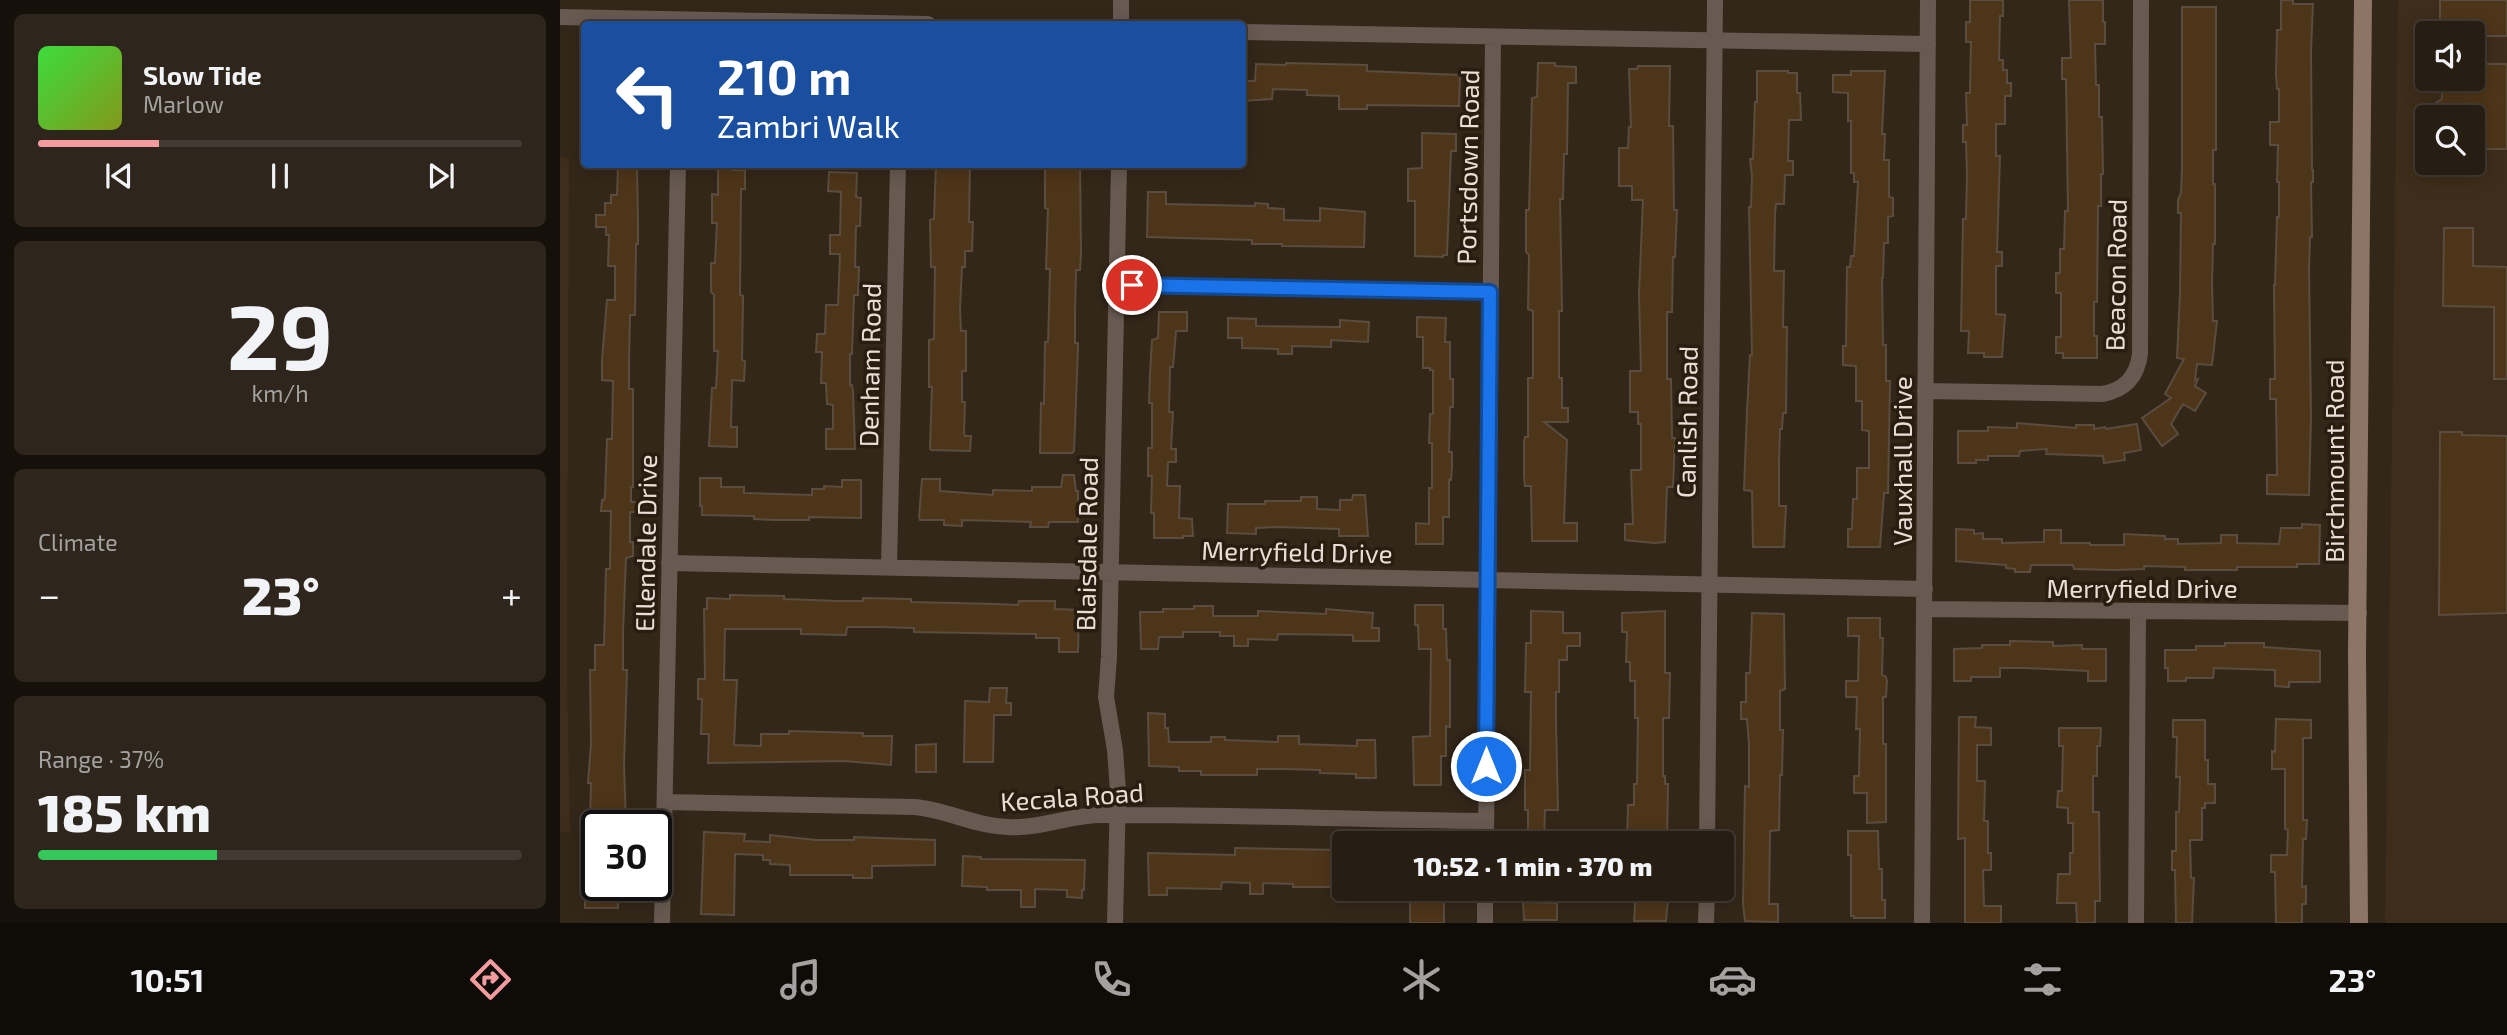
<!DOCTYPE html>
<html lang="en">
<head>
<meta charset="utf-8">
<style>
  body { margin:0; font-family:"Exo 2",sans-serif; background:#2e261c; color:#f1f3f6; height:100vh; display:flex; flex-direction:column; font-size:26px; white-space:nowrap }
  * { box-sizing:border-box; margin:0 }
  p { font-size:23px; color:#a4a2a0 }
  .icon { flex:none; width:38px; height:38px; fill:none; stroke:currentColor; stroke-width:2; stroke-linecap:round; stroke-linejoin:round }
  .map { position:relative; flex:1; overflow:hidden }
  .details { display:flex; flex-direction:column; gap:14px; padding:14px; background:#15100a; width:560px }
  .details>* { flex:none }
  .hud { position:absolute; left:21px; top:21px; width:665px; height:147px; border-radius:7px; box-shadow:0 4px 18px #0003,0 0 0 2px #423b33; background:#1a4fa0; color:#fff; overflow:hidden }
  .controls { position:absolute; left:1855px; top:21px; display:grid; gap:14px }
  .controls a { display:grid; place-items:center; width:70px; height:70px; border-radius:7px; background:#261d13; box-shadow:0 4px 18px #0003,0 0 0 2px #423b33; font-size:35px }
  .speed { position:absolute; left:21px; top:810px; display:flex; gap:14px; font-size:35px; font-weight:700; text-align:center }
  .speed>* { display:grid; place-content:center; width:91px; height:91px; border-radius:50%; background:#261d13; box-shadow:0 4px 18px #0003,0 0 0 2px #423b33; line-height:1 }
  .speed .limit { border:4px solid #111; border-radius:10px; background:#fff; color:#111 }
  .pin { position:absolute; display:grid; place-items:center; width:60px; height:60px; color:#fff; margin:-30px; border:4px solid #fff; border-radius:50%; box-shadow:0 2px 7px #0007 }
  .me { position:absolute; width:77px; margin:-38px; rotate:0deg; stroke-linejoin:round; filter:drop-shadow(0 0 5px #0008) }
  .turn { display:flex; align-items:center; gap:24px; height:147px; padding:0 21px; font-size:32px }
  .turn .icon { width:91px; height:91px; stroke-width:2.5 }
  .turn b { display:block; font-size:49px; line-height:60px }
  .big { font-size:52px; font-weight:800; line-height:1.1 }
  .details .widget { flex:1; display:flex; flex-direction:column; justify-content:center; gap:10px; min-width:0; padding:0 24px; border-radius:10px; background:#2e261c }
  .details .dial { align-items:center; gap:0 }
  .dial b { font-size:91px; line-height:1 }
  .song { display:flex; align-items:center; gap:21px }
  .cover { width:84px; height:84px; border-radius:10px; background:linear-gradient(135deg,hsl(120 70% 55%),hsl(70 70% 35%)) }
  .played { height:7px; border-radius:4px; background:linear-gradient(90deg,#f49b9f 25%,#423b33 25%) }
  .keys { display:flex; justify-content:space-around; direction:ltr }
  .heat { display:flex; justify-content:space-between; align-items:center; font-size:38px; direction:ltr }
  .charge { height:10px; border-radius:5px; background:linear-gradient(90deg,#34c759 37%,#423b33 0) }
  .trip { position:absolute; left:772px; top:831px; width:402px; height:70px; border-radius:7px; background:#261d13; box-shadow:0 4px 18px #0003,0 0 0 2px #423b33; font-weight:800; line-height:70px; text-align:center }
  .tabs { display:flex; height:112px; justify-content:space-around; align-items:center; background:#0f0c08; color:#a4a2a0 }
  .tabs .icon { width:49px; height:49px }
  .tabs .on { color:#f49b9f }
  .tabs b { font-size:32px; color:#f1f3f6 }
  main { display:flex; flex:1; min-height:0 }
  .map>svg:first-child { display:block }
</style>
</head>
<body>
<main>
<section class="details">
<div class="widget">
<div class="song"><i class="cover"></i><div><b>Slow Tide</b><p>Marlow</p></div></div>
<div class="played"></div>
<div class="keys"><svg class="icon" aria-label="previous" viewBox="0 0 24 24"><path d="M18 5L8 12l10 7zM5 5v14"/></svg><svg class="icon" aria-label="pause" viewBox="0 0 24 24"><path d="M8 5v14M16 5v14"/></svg><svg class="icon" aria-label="next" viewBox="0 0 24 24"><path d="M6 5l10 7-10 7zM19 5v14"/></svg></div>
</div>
<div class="widget dial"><b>29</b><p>km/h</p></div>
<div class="widget"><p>Climate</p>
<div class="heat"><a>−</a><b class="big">23°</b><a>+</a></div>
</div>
<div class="widget"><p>Range · 37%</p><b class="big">185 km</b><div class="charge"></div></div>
</section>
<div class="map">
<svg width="1947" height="923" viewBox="0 0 1947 923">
  <rect width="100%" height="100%" fill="#332719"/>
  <!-- built -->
  <path fill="#3e2d1a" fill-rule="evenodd" d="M1838,0h109v923h-122zM1867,33h46v46h-46zM1867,117h46v46h-46z
    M0,157l9,1 -2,510 3,165 -10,-1z"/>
  <!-- building -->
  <path fill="#4d3519" stroke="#5a4c3e" stroke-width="2" d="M1410,0h33v16h-3l-1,44h4v10h4v13h4v13h-6v28h-9v32h4l-3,96h5v14h-6v48l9,1 -3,42h-18v-4h-16l1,-22h-8l2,-112h3l1,-45 -1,-32h-3v-17h4l-1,-32h4l1,-51h-5v-20h4z
    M1509,0h34v22h2v22h-10l1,41h3v32h3l1,57h-2v32h-3l-1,96h-3v34h3v22h-34v-5h-7v-16h5v-44h-5v-20h4v-24h4l1,-38h3l-2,-132h-4v-21h9z
    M1721,0h12v4h20l-2,46 1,120h1v12h-2l1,55h-2l-1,31 2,149 -2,78 -42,-1v-19h10l-1,-76h-6v-20h5l-1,-94h1l2,-68h2v-35h-2l1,-37h-8v-23h9v-33h-2l-1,-15 1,-44h4z
    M1880,0h67v36h-34v-3h-19v-9h-14z
    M1622,7h34v143h-3v34h2v60h-2l-1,40 1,37h4l-5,44 -15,-1 -2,16 3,-1 -3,7 11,7 -11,18 -12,-7 -12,20 7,10 -16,12 -20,-28 29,-20 -6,-4 19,-35 -7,-1 3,-65 1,-80h-3v-13l3,-7 1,-26z
    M726,63l81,2v6l93,4 -1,31 -92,-1v4h-28v-13l-32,-1v-5l-34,-1 -1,10 -30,2v-20h13l1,-17 30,1z
    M978,63h17v3l21,1v16h-8l-1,71h-3l-1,45h-3l2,112h-3v67h3v30h6v14h-24l23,18 -3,83h13v18h-45l-1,-55h-6l-1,-10v-35l1,-4h3v-59h5v-67l-5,-2 1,-54 -3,-3v-42h3l3,-112 5,-1z
    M1913,64h34v85h-34v-32h-29l-7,-8 -1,-6 6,-4v-20h31z
    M1078,66h32l-1,60h4l1,84h3l-2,47h-2l-1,55h-5v67h4l1,59h3l-2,49h-6l-2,55 -11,1 -29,-3v-16h8l-2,-54h10v-46h-3v-12h-8v-41h11l-2,-77 4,-94h-11v-14h-13v-38h9l1,-21h2l-2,-58h8z
    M1197,71h31v2h9v20h3l1,27h-12l-1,41h5v14h-8l-1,29h-8l-1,10 -1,57h10l-1,56h4l-1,86h-3l-1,16h-2l-1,31v46h7l-2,41h-31l-1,-56 -8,-1 3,-79 3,-56h2l-3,-148h2l1,-31 -2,-17h3l2,-57h2z
    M1291,71h34l-3,63h3l-1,26h5v37l4,1v18l-5,1v26h-4l-1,35h-1l1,67h3v36h4l-2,112h-4l-4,54h-32v-18h4l1,-30h4v-31h12v-37l-7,-1v-29h-6v-35l-13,-1v-19h3l1,-79h3l1,-11h3l4,-74h-4v-9h-3v-52h-3v-28l-15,-1v-17h18z
    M862,133l34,1v17h-5l-4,104h-4v2l-28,-1v-55h-7v-32l14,-1z
    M58,164h19l1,60v20h-2l-1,71h-5l-1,46v28h4v98h-2v15h5v10h-6v30h3v14l-7,2 -3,74v38h4l-3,95 2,58 -36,-1 1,-39h-3l3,-39 -1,-74h5v-25h9l2,-76h4l1,-58h-10l1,-11h2l1,-4 2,-57h5l1,-58 -11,-1v-20l5,-60h8v-34h-7l1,-31h-3v-8h-10v-12h9v-12h6v-8h6z
    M158,164h14v6h13v19h-4l-1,106 3,1v7l-1,57 3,1 -1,20 -12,-1 -1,47h6v20l-28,-1 3,-58h4l2,-37h-4v-56l-3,-3v-29h4l2,-40h-5v-29l6,1z
    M376,164h34l-1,58h4l-1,29h-7v16h-3l-2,42 1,22h5v40h-4v31h3l-1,32 1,2h6l-1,15 -39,-1 -1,-2 2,-61h-3v-47l5,-1 1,-72h-4l-1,-47 4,-1z
    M485,164h35l1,89 -1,17h-4l-1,40v33h3v5l-4,103 -2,2h-32l1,-50 3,1 1,-62h3l1,-32 1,-41h-4l2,-60 -3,-1z
    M269,172l28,1 -1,24 5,1 -1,28h-4l-1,41h4l-1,28h-4l-2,59h-2v31h2l1,6 2,58h-29v-20h7v-24l-6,-1 -1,-21h-5l1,-31h-6l1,-18h8l1,-29h12l2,-51h-10v-19h10l1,-43 -13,-1z
    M588,192h18v12l89,2v-3l13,1v4l16,1v11l36,1v-13l45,4 -1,35 -82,-1v-2h-30v-4l-105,-3z
    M1884,228h29v38l34,1v112h-13v-72l-51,-1z
    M599,312h28v19h-11l-3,36h-3l-1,45h4l-2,37h5v13h-8l-1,24h13l-1,32 13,1 1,17h-10v2h-29v-25h-3l1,-37h-4v-28h4v-45h-3l1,-29 2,-34 6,-2z
    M857,317l29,1 -1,24h5v37h3v28h-3l-1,45h3v15l-1,13h-2v37h-6v27h-27v-21l13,1v-36h3v-45h-3l1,-29h3v-44h-3v-2h-7v-31h-6z
    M668,318l28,1v7l84,1v-7l29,2 -1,20 -37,-2v7l-39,-1v8h-14v-5l-36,-1v-10h-14z
    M1457,423l59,5v-3h18v4l11,-2 1,2 31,-5 4,26 -17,3 1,7 -21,3 -1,-7 -57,-2 1,-5 -27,2 -1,5h-31v4h-12v3h-18v-32h30v-4l29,1z
    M1880,432h22v3l45,1v177l-68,2z
    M503,475h11l2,16h2v31h-29l-1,5h-18l1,-5 -69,-2v6l-18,-1v-5h-24l-1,-3 3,-38h18v12l53,4v-5l39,1v-4h29z
    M140,478h21v9h23v6l68,2v-6h12v-3l18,1v-7h19v38l-52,-1v3h-35l-20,-1v-3l-52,-1v-9h-2z
    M793,495h12l3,41h-29v-7l-61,-2 -22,1v6l-29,-1 1,-29h37v-3h36v-4h16v12l23,1v-10h12z
    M1742,524l18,1 -1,39h-22v3h-60v3h-52v-3l-41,-1v3l-29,1 -41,-1 -1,-4h-42l-1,7h-15v-3l-9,-1v-3l-50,-4v-32l18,1v4l9,-1v6h19v4l42,-1v-12h17v13h29v2h34v-11l41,2v3h13v5l43,-1v-8h16v8l42,1 2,-16h21z
    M170,595l54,1v3l54,2h25v-3l48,1v3l85,2 22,1 1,-4h36v8l24,1 -1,42h-19v-14h-23v-4l-122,-2v-4l-33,-1h-34l-1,8 -45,-1v-5h-76l-1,51h13l-3,65 27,1v-12h28v-3l74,2v3h29l-1,29 -47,-4 -136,2 1,-29h-8l1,-35h-4v-20h7l-1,-70h3v-11l23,1z
    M855,605h28v24h3l1,31h3v67l-4,-1v30h-5v29h-27l-1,-48 17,-1 1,-87h-12l-1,-24h-3z
    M634,606h19v10h45v-5l68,3v-5l47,4 -1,15h7v13h-26v-6l-75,-1 -1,6 -29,-1v7h-14v-10h-14v-4h-37v5h-24l-1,12h-17l-1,-37h23v-3h31z
    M971,611l32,1v21h17v13h-13v14h-8v32h-3v31l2,87h-13l-1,34h-16v-34h-3v-40h5l1,-78h-6l1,-49h5z
    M1105,611v62h5l-1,45h-6v58h2v8h3l-1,60h-30v-3h-10l1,-36h6v-21h3l1,-66h-3v-37h-5v-19h-4l1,-30h-5v-19z
    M1192,613l32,1 1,75 -5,2v39h3l-1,45h-2l-1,55 -9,1 -1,73h9v18l-33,-1 -2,-17 2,-118 4,1v-42l-2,-26h-6v-17h5v-29h4z
    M1288,618h32v20h3l-1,37 4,2 1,4 -1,16h-3v47h3v78l-19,1v-30h-13v-17h5l1,-47h-4l1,-32h-11v-16h12l1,-45h-11z
    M1450,641l43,1v4l29,-1v4h24v32h-18v-10l-62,-3h-26v9h-29v4h-17v-32l28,-1v-3h28z
    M1665,643h39v4l56,4v31h-31v5l-14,-1v-16l-61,-2 -1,10h-27v3h-18v-13h-3v-18h31v-4h29z
    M430,688h17l-1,15h5v12h-17l-1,47h-29l1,-61 24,1z
    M588,713l17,1v14h3l1,14h42v-5h14v3l53,2v-6h21v8l58,2v-6h18l1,38h-20v-4l-36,-1v-3l-32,-1h-31v6h-56v-4h-22v-4l-30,-1z
    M1399,717h17l-1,10 16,1v17h-14v36h8l-1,40h4v32h3v17h-8l1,36h17v17h-36v-85l-7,1z
    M1716,719l35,1v18h-8v82h4l-1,19h-3l-1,48 4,-1v18h-4v19h-26l-1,-51h-4v-17h16l1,-25 -3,-1v-60h-13v-18l3,1z
    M1613,720h32v40h3v24h7v19h-10v5h-3v32h-12l1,38h3l-2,45h-16l-1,-53h-3v-19h4v-39h3l1,-35h-4l1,-40h-4z
    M1499,728h42l-1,18h-3v30h-4v36h6l1,89h-5v22h-18l-1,-20h-19l1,-29h12v-21h3v-30h-5v-15l-11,-1 1,-16h4l1,-45h-4z
    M376,744v28h-20v-27z
    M1288,831h30l1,38h3v31h3v18h-31v-2h-3v-61h-3z
    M144,832l41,2 -1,7 26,1v-7l46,5h38v-3l81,3v25l-63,1v12h-19v-3h-63v-10l-20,-1v-4h-7v-5l-28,-1 -1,61 -33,-1z
    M675,848l105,2v37h-47v-3l-30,-1v11h-13v-11l-28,-1 -1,7 -54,-1v7h-18l-1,-42 87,2z
    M403,856l18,1v2l104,1 -1,30h-2v8l-15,-1v-7l-32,-1v18h-14v-17h-34v-3l-25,-1z
    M25,889l33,1v18h-33z
    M850,889h34v34h-34z
    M1076,889h33l-3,32h-32z
    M963,902l34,1v17h-33z"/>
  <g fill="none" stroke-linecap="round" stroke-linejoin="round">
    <!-- minor -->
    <path stroke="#685a50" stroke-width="16" d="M561,0v24
      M0,17l368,7
      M682,32l686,12
      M555,285l376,7
      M1365,391l177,3c23,-4 35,-17 38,-40l1,-354
      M109,563l1256,26
      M329,567l9,-403
      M1364,609l435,4
      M105,802l250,5c32,3 60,19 93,20 32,2 62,-12 94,-12 128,-1 256,5 384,6
      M926,844l7,-807
      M1147,844l8,-844
      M102,923l16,-759
      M555,923l3,-132 -3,-41 -9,-53 3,-40 10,-493
      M925,923v-34
      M1146,923l1,-34
      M1362,923l6,-923
      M1576,923l2,-312"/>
    <!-- secondary -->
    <path stroke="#8c7565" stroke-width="18" d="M1799,923l-2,-269 6,-654"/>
  </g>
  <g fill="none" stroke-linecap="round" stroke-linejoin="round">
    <!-- route casing -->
    <g stroke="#114b97" stroke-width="18">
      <path id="route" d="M572,285l358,7 -4,474"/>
    </g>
    <!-- route -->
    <use href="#route" stroke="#1a73e8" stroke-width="12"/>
  </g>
  <g text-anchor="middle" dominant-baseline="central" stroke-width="7" stroke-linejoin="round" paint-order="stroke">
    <!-- street labels -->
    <g font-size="26" fill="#e7ded6" stroke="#291d10">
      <text transform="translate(907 167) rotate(-89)">Portsdown Road</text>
      <text transform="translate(1555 275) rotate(-89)">Beacon Road</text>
      <text transform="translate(309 365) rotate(-89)">Denham Road</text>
      <text transform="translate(1126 422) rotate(-89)">Canlish Road</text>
      <text transform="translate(1341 461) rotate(-90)">Vauxhall Drive</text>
      <text transform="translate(1773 461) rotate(-90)">Birchmount Road</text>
      <text transform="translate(85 543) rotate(-89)">Ellendale Drive</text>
      <text transform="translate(526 544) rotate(-89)">Blaisdale Road</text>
      <text transform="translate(737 551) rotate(1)">Merryfield Drive</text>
      <text x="1582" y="587">Merryfield Drive</text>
      <text transform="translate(512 796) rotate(-4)">Kecala Road</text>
    </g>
  </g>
</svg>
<div class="controls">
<a><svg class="icon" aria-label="sound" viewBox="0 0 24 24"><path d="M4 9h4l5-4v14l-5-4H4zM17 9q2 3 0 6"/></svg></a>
<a><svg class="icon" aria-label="search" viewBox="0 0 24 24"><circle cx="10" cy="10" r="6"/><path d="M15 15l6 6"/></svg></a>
</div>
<div class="speed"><div class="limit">30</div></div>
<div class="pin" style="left:572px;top:285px;background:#d93025"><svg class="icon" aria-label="arrive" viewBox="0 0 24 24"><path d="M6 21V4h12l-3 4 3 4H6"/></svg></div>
<svg class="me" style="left:926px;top:766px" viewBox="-20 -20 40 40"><circle r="17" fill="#1a73e8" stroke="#fff" stroke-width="3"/><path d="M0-11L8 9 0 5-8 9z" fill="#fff"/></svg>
<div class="trip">10:52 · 1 min · 370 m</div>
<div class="hud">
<div class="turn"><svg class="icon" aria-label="left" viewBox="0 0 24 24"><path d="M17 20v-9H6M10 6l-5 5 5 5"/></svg><div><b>210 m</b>Zambri Walk</div></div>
</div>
</div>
</main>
<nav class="tabs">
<b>10:51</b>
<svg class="icon on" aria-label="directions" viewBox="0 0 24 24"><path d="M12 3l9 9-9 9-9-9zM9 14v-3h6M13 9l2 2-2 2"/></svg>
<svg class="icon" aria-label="music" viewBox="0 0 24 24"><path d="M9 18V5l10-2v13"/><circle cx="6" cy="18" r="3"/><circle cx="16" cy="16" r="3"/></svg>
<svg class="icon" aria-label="phone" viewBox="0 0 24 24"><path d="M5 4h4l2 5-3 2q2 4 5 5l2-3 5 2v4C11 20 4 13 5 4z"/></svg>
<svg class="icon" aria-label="climate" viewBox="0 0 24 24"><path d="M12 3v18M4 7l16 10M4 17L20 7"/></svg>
<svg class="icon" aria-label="car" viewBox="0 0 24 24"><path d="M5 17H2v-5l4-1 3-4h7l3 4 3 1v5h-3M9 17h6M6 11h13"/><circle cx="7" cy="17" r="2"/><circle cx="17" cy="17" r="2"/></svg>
<svg class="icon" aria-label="filters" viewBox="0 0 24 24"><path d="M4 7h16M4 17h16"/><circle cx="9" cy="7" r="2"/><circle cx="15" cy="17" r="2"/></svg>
<b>23°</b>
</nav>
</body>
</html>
